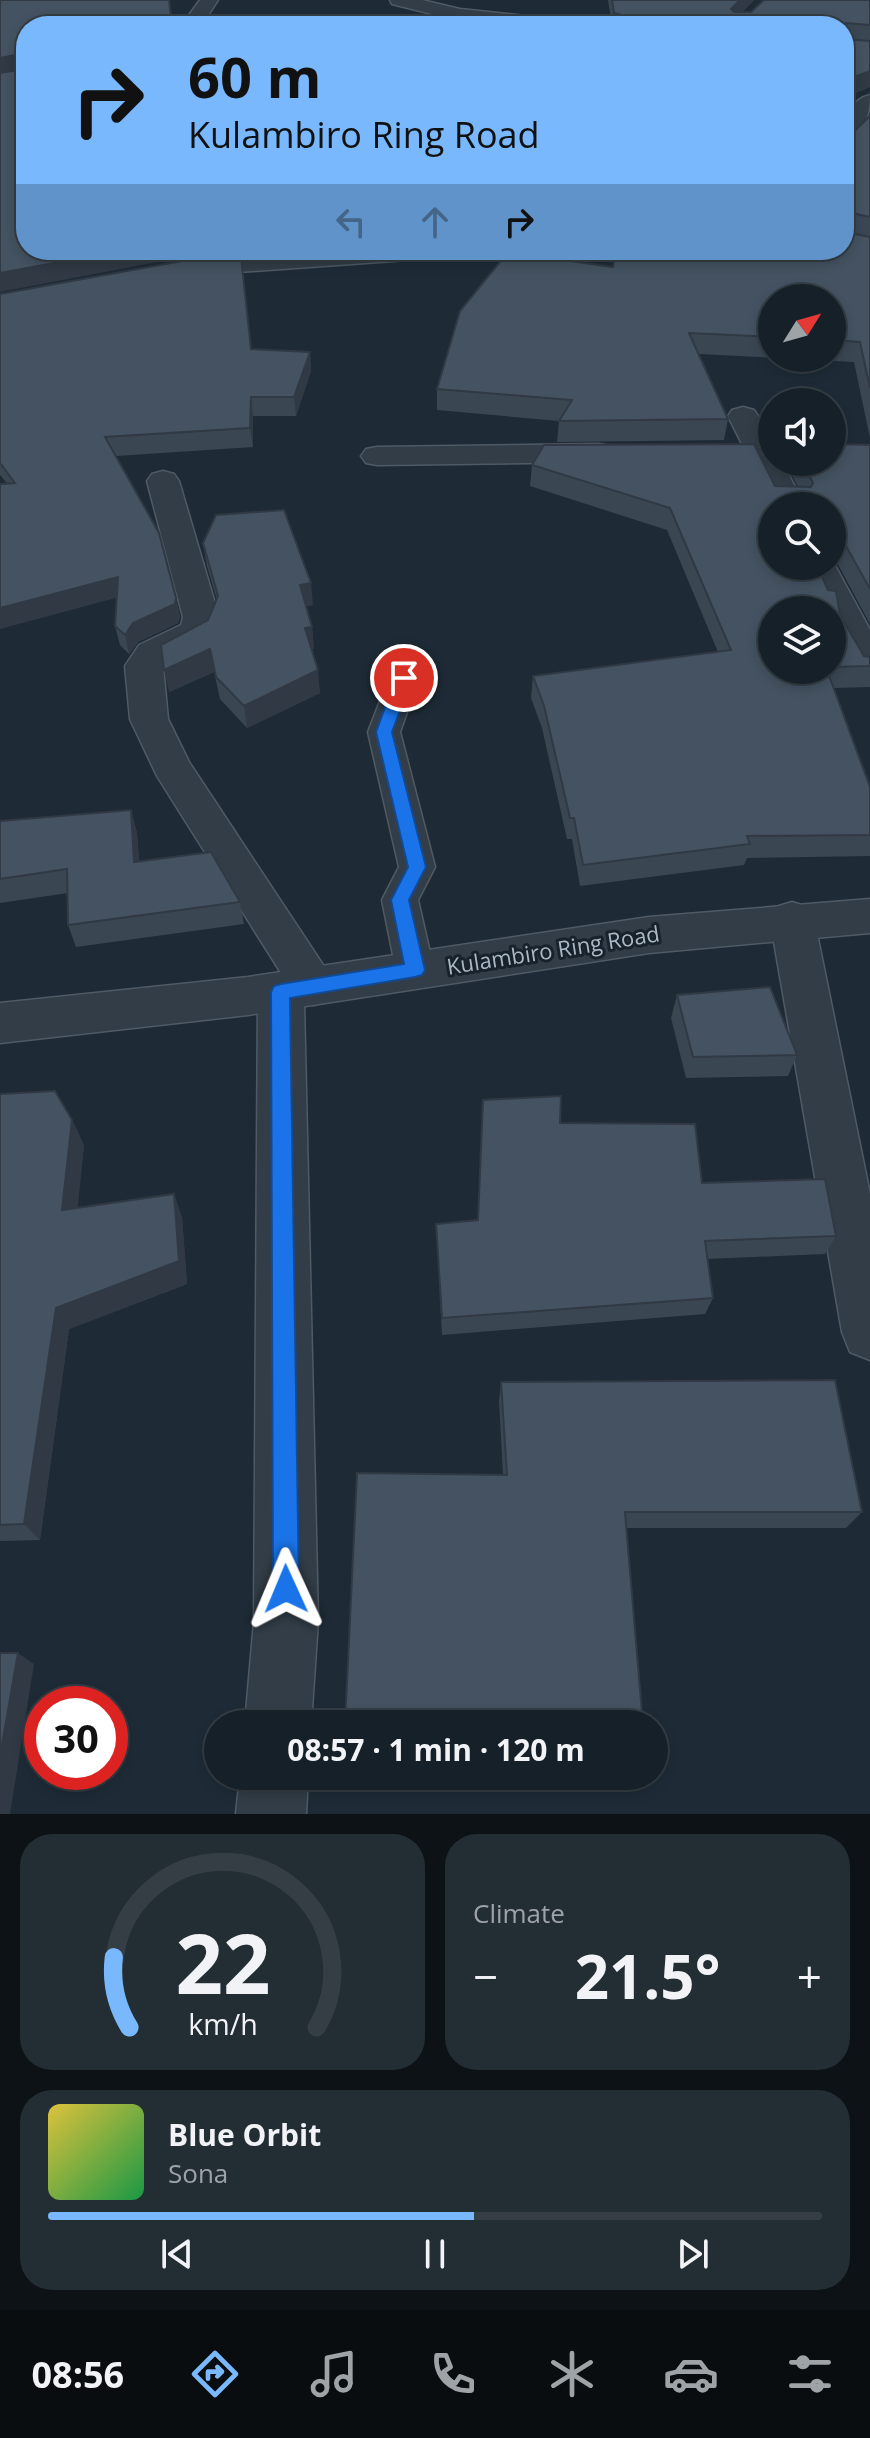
<!DOCTYPE html>
<html lang="en">
<head>
<meta charset="utf-8">
<style>
  body { margin:0; font-family:"Open Sans",sans-serif; background:#232d34; color:#f1f3f6; height:100vh; display:flex; flex-direction:column; font-size:30px; white-space:nowrap }
  * { box-sizing:border-box; margin:0 }
  p { font-size:26px; color:#9ea3a8 }
  .icon { flex:none; width:44px; height:44px; fill:none; stroke:currentColor; stroke-width:2; stroke-linecap:round; stroke-linejoin:round }
  .map { position:relative; height:1814px; overflow:hidden }
  .sheet { display:flex; flex-direction:column; gap:20px; padding:20px; background:#0c1216; flex:1 }
  .sheet>* { flex:none }
  .hud { position:absolute; left:16px; top:16px; width:838px; height:244px; border-radius:32px; box-shadow:0 4px 12px #0003,0 0 0 2px #353e45; background:#79b8fc; color:#111; overflow:hidden }
  .needle { width:52px; rotate:53deg }
  .buttons { position:absolute; left:758px; top:284px; display:grid; gap:16px }
  .buttons a { display:grid; place-items:center; width:88px; height:88px; border-radius:50%; background:#162028; box-shadow:0 4px 12px #0003,0 0 0 2px #353e45; font-size:40px }
  .speed { position:absolute; left:24px; top:1686px; display:flex; gap:16px; font-size:40px; font-weight:700; text-align:center }
  .speed>* { display:grid; place-content:center; width:104px; height:104px; border-radius:50%; background:#162028; box-shadow:0 4px 12px #0003,0 0 0 2px #353e45; line-height:1 }
  .speed .limit { border:12px solid #d22; background:#fff; color:#111 }
  .pin { position:absolute; display:grid; place-items:center; width:68px; height:68px; color:#fff; margin:-34px; border:4px solid #fff; border-radius:50%; box-shadow:0 2px 8px #0007 }
  .me { position:absolute; width:88px; margin:-44px; rotate:359deg; stroke-linejoin:round; filter:drop-shadow(0 0 6px #0008) }
  .turn { display:flex; align-items:center; gap:28px; height:168px; padding:0 40px; font-size:36px }
  .turn .icon { width:104px; height:104px; stroke-width:2.5 }
  .turn b { display:block; font-size:56px; line-height:68px }
  .lanes { display:flex; align-items:center; height:76px; padding:0 40px; background:#0003; justify-content:center; gap:40px; direction:ltr }
  .lanes .off { opacity:.35 }
  .big { font-size:60px; font-weight:700; line-height:1.1 }
  .sheet .widget { flex:1; display:flex; flex-direction:column; justify-content:center; gap:12px; min-width:0; padding:0 28px; border-radius:32px; background:#232d34 }
  .sheet .dial { align-items:center; gap:0 }
  .dial svg { height:208px; overflow:visible; fill:none; stroke:#353e45; stroke-width:7; stroke-linecap:round; text-anchor:middle }
  .dial text { fill:#f1f3f6; stroke:none }
  .song { display:flex; align-items:center; gap:24px }
  .cover { width:96px; height:96px; border-radius:12px; background:linear-gradient(135deg,hsl(50 70% 55%),hsl(140 70% 35%)) }
  .played { height:8px; border-radius:4px; background:linear-gradient(90deg,#79b8fc 55%,#353e45 55%) }
  .keys { display:flex; justify-content:space-around; direction:ltr }
  .heat { display:flex; justify-content:space-between; align-items:center; font-size:44px; direction:ltr }
  .sheet .tiles { flex:1; display:grid; gap:20px; grid-template-columns:1fr 1fr }
  .widget:last-child { grid-column:span 2 }
  .trip { position:absolute; left:204px; top:1710px; width:464px; height:80px; border-radius:40px; background:#162028; box-shadow:0 4px 12px #0003,0 0 0 2px #353e45; font-weight:700; line-height:80px; text-align:center }
  .dock { display:flex; height:128px; justify-content:space-around; align-items:center; background:#090d10; color:#9ea3a8 }
  .dock .icon { width:56px; height:56px }
  .dock .active { color:#79b8fc }
  .dock b { font-size:36px; color:#f1f3f6 }
  .map>svg:first-child { display:block }
</style>
</head>
<body>
<div class="map">
<svg width="870" height="1814" viewBox="0 0 870 1814">
  <rect width="100%" height="100%" fill="#1e2b36"/>
  <g fill="none" stroke-linecap="round" stroke-linejoin="round">
    <!-- service casing -->
    <g stroke="#4f5a65" stroke-width="3">
      <path id="service" d="M404,668l11,3 4,7 -19,54 35,135 -17,33 16,70 -6,11 -13,4 -13,-4 -6,-11 -14,-70 17,-33 -31,-135 21,-54 4,-7z"/>
    </g>
    <!-- minor casing -->
    <g stroke="#4f5a65" stroke-width="3">
      <path id="minor" d="M200,0h18l-17,26h-20z
        M390,0h32l38,9 104,11 10,6h-64l-50,-5 -68,-17z
        M870,95c0,18 -5,40 -26,45 0,-19 5,-40 26,-45z
        M327,250h122l-4,5 -9,3 -253,18 -9,-2 -4,-6 4,-6 9,-2z
        M743,407l11,3c12,17 18,31 18,52h10l23,44h-32l-45,-90 4,-6z
        M599,444l11,2 5,7 -5,7 -11,2 -222,3 -11,-2 -5,-7 5,-7 11,-2z
        M163,471l11,3 5,7 40,136 -9,23 -47,26 5,53 21,43 148,224 -7,13 -16,6 -10,-3 14,619 -7,103h-66l9,-103 4,-629 7,-13 16,-6 -124,-197 -27,-57 -5,-53 14,-21 42,-20 2,-8 -36,-136 5,-7z
        M832,560l38,70v48l-13,-3c-13,-20 -25,-41 -25,-65h-8l-22,-44h30z
        M792,902l16,5 6,12 56,275v166l-20,-8 -8,-20 -72,-413 6,-12z
        M240,1776h68l-2,38h-70z"/>
    </g>
    <!-- tertiary casing -->
    <g stroke="#4f5a65" stroke-width="3">
      <path id="tertiary" d="M870,899v34l-221,20 -401,62 -248,28v-40l248,-26 401,-60z"/>
    </g>
    <!-- service -->
    <use href="#service" fill="#323d47" fill-rule="evenodd"/>
    <!-- minor -->
    <use href="#minor" fill="#323d47" fill-rule="evenodd"/>
    <!-- tertiary -->
    <use href="#tertiary" fill="#323d47" fill-rule="evenodd"/>
  </g>
  <!-- wall -->
  <path fill="#3a4753" fill-rule="evenodd" d="M608,0h146l-12,12 128,-12v87l-26,11v-72h-232z
    M870,116v322l-16,-76 -155,-8 29,65 -4,21 -167,2 2,-21 -122,-11v-21l176,-122 231,-17v-109zM772,298h60v60h-60z
    M26,250h214l1,3 -58,4z
    M0,294l251,55 59,3 1,19 -15,45h-43v31l-137,9 60,142 4,19 -2,6 -40,19 -9,12 -9,-9 -5,-19 2,-28 -110,-115 -7,-8z
    M870,445v179l-35,-65 -3,-1v-52h-60l68,109 24,41 6,1v30l-37,1 37,99v69l-123,2 -3,7 -164,21 -8,-47h-5l-25,-111 -11,-30 2,-22 185,-24 -51,-122 -137,-44 2,-21 266,22 -11,-21 1,-4h44zM832,610v60h-60z
    M203,543l110,62 -7,1 6,21 2,22h-2l8,44 -73,35 -27,-29 -6,-27 -45,20 39,-72 9,-20 -10,-34z
    M131,810l6,23 2,28 101,41 4,22 -168,23 -8,-22v-32l-68,10v-82z
    M677,995l120,60 -9,21 -102,2 -15,-60z
    M0,1094l72,26 12,25 -7,63 97,-14 8,24 5,66 -118,45 -29,211 -40,1z
    M560,1123l142,60 134,53 -11,18 -118,5 6,39 -8,16 -263,21 -6,-111 42,-4z
    M501,1382l361,130 -16,16h-219l-124,-53 -4,-74z"/>
  <!-- shaded-wall -->
  <path fill="#303944" d="M740,0h14l-26,26 3,-17z
    M25,53l1,16 -26,5v-16z
    M870,71v16l-26,11v-17z
    M124,250h58l1,7 -183,35v-19z
    M310,352l1,19 -15,45 -2,-19z
    M251,397l2,19v31l-3,-19z
    M118,577l5,19 -123,33v-21z
    M311,583l2,22 -10,2 -3,-22z
    M176,598l4,19 -2,6 -40,19 -9,12 -4,-19 8,-12z
    M312,627l2,22 -6,1 -3,-22z
    M210,649l4,23 -45,20 -5,-22z
    M318,670l2,23 -73,35 -3,-22z
    M131,810l6,23 4,52 -7,-23z
    M72,1120l12,25 -9,89 -13,-24z
    M174,1194l8,24 5,66 -118,45 -29,211 -16,-16 32,-216z
    M18,1653l16,11 -24,150h-10v-58z"/>
  <!-- building -->
  <path fill="#445261" stroke="#303944" stroke-width="2" d="M0,0h169l3,26h-146v224h98l-124,23v-200l25,-4v-16l-25,5z
    M612,0h128l-9,9 3,3h17l13,-12h106v25l-24,-2v16l24,2v30l-26,10v-55h-180l-50,-13z
    M870,116v101l-23,-5 -1,20 24,5v151l-10,-46 -28,-2v-42h-60v39l-83,-4 39,86 -169,2 13,-21 -135,-11 23,-78 48,-59 105,15 3,-17h228v-109z
    M241,257l10,92 59,3 -16,45h-43l-1,31 -145,9 54,96 17,65 -1,6 -42,19 -8,12 -10,-9 3,-49 -118,31v-124l15,-1 -15,-20v-169l182,-33z
    M754,444l21,42 36,1 2,-4 -11,-21h30v-18l38,1v144l-29,-52 -5,-1 -1,5h-3v-35h-60v60h45l11,24 8,1 4,24 24,41 6,1v9l-38,1v-57h-60v60h55l43,117v48l-123,1 3,8 -167,21 -9,-47h-4l-26,-112 -11,-30 198,-26 -61,-142 -138,-43 12,-20z
    M284,510l27,73 -11,2 12,42 -7,1 13,42 -74,36 -28,-29 -6,-28 -46,21 -3,-25 47,-25 10,-24 -15,-53 13,-28z
    M131,810l3,52 77,-10 29,50 -172,23 -1,-56 -67,10v-58z
    M770,987l27,68 -104,2 -16,-62z
    M55,1091l17,29 -10,90 112,-16 5,67 -123,47 -32,216 -24,1v-431z
    M561,1096l-1,27 135,1 7,59 123,-4 11,57 -131,5 8,57 -271,20 -6,-94 42,-4 5,-120z
    M835,1380l27,132h-237l18,212h-298l12,-251 150,2 -6,-93z
    M0,1653h18l-18,103z"/>
  <!-- route -->
  <path fill="#1a73e8" stroke="#114b97" stroke-width="2" d="M404,673l8,5 -20,54 34,135 -17,33 16,70 -3,5 -7,2 -125,21 9,591 -4,9 -9,4 -9,-4 -4,-9 -2,-597 3,-6 7,-2 123,-20 -13,-64 17,-33 -32,-135 20,-54z"/>
  <g text-anchor="middle" dominant-baseline="central" stroke-width="6" stroke-linejoin="round" paint-order="stroke">
    <!-- street labels -->
    <g font-size="22" fill="#abb7c4" stroke="#17222b">
      <text transform="translate(553 949) rotate(-9)">Kulambiro Ring Road</text>
    </g>
  </g>
</svg>
<div class="buttons">
<a><svg class="needle" viewBox="-14 -14 28 28"><path d="M0-13l5 13h-10z" fill="#e53935"/><path d="M0 13l5-13h-10z" fill="#9ea3a8"/></svg></a>
<a><svg class="icon" aria-label="sound" viewBox="0 0 24 24"><path d="M4 9h4l5-4v14l-5-4H4zM17 9q2 3 0 6"/></svg></a>
<a><svg class="icon" aria-label="search" viewBox="0 0 24 24"><circle cx="10" cy="10" r="6"/><path d="M15 15l6 6"/></svg></a>
<a><svg class="icon" aria-label="layers" viewBox="0 0 24 24"><path d="M12 4l9 5-9 5-9-5zM3 14l9 5 9-5"/></svg></a>
</div>
<div class="speed"><div class="limit">30</div></div>
<div class="pin" style="left:404px;top:678px;background:#d93025"><svg class="icon" aria-label="arrive" viewBox="0 0 24 24"><path d="M6 21V4h12l-3 4 3 4H6"/></svg></div>
<svg class="me" style="left:286px;top:1589px" viewBox="-20 -20 40 40"><path d="M0-17L14 15 0 8-14 15z" fill="#1a73e8" stroke="#fff" stroke-width="4"/></svg>
<div class="trip">08:57 · 1 min · 120 m</div>
<div class="hud">
<div class="turn"><svg class="icon" aria-label="right" viewBox="0 0 24 24"><path d="M7 20v-9h11M14 6l5 5-5 5"/></svg><div><b>60 m</b>Kulambiro Ring Road</div></div>
<div class="lanes"><svg class="icon off" aria-label="left" viewBox="0 0 24 24"><path d="M17 20v-9H6M10 6l-5 5 5 5"/></svg><svg class="icon off" aria-label="ahead" viewBox="0 0 24 24"><path d="M12 20V5M6 11l6-6 6 6"/></svg><svg class="icon" aria-label="right" viewBox="0 0 24 24"><path d="M7 20v-9h11M14 6l5 5-5 5"/></svg></div>
</div>
</div>
<section class="sheet">
<div class="tiles">
<div class="widget dial"><svg viewBox="0 0 100 80">
<path d="M14 69A42 42 0 1 1 86 69"/>
<path d="M14 69A42 42 0 0 1 8 42" stroke="#79b8fc"/>
<text x="50" y="56" font-size="32" font-weight="700">22</text>
<text x="50" y="72" font-size="11">km/h</text>
</svg></div>
<div class="widget"><p>Climate</p>
<div class="heat"><a>−</a><b class="big">21.5°</b><a>+</a></div>
</div>
<div class="widget">
<div class="song"><i class="cover"></i><div><b>Blue Orbit</b><p>Sona</p></div></div>
<div class="played"></div>
<div class="keys"><svg class="icon" aria-label="previous" viewBox="0 0 24 24"><path d="M18 5L8 12l10 7zM5 5v14"/></svg><svg class="icon" aria-label="pause" viewBox="0 0 24 24"><path d="M8 5v14M16 5v14"/></svg><svg class="icon" aria-label="next" viewBox="0 0 24 24"><path d="M6 5l10 7-10 7zM19 5v14"/></svg></div>
</div>
</div>
</section>
<nav class="dock">
<b>08:56</b>
<svg class="icon active" aria-label="directions" viewBox="0 0 24 24"><path d="M12 3l9 9-9 9-9-9zM9 14v-3h6M13 9l2 2-2 2"/></svg>
<svg class="icon" aria-label="music" viewBox="0 0 24 24"><path d="M9 18V5l10-2v13"/><circle cx="6" cy="18" r="3"/><circle cx="16" cy="16" r="3"/></svg>
<svg class="icon" aria-label="phone" viewBox="0 0 24 24"><path d="M5 4h4l2 5-3 2q2 4 5 5l2-3 5 2v4C11 20 4 13 5 4z"/></svg>
<svg class="icon" aria-label="climate" viewBox="0 0 24 24"><path d="M12 3v18M4 7l16 10M4 17L20 7"/></svg>
<svg class="icon" aria-label="car" viewBox="0 0 24 24"><path d="M5 17H2v-5l4-1 3-4h7l3 4 3 1v5h-3M9 17h6M6 11h13"/><circle cx="7" cy="17" r="2"/><circle cx="17" cy="17" r="2"/></svg>
<svg class="icon" aria-label="filters" viewBox="0 0 24 24"><path d="M4 7h16M4 17h16"/><circle cx="9" cy="7" r="2"/><circle cx="15" cy="17" r="2"/></svg>
</nav>
</body>
</html>
